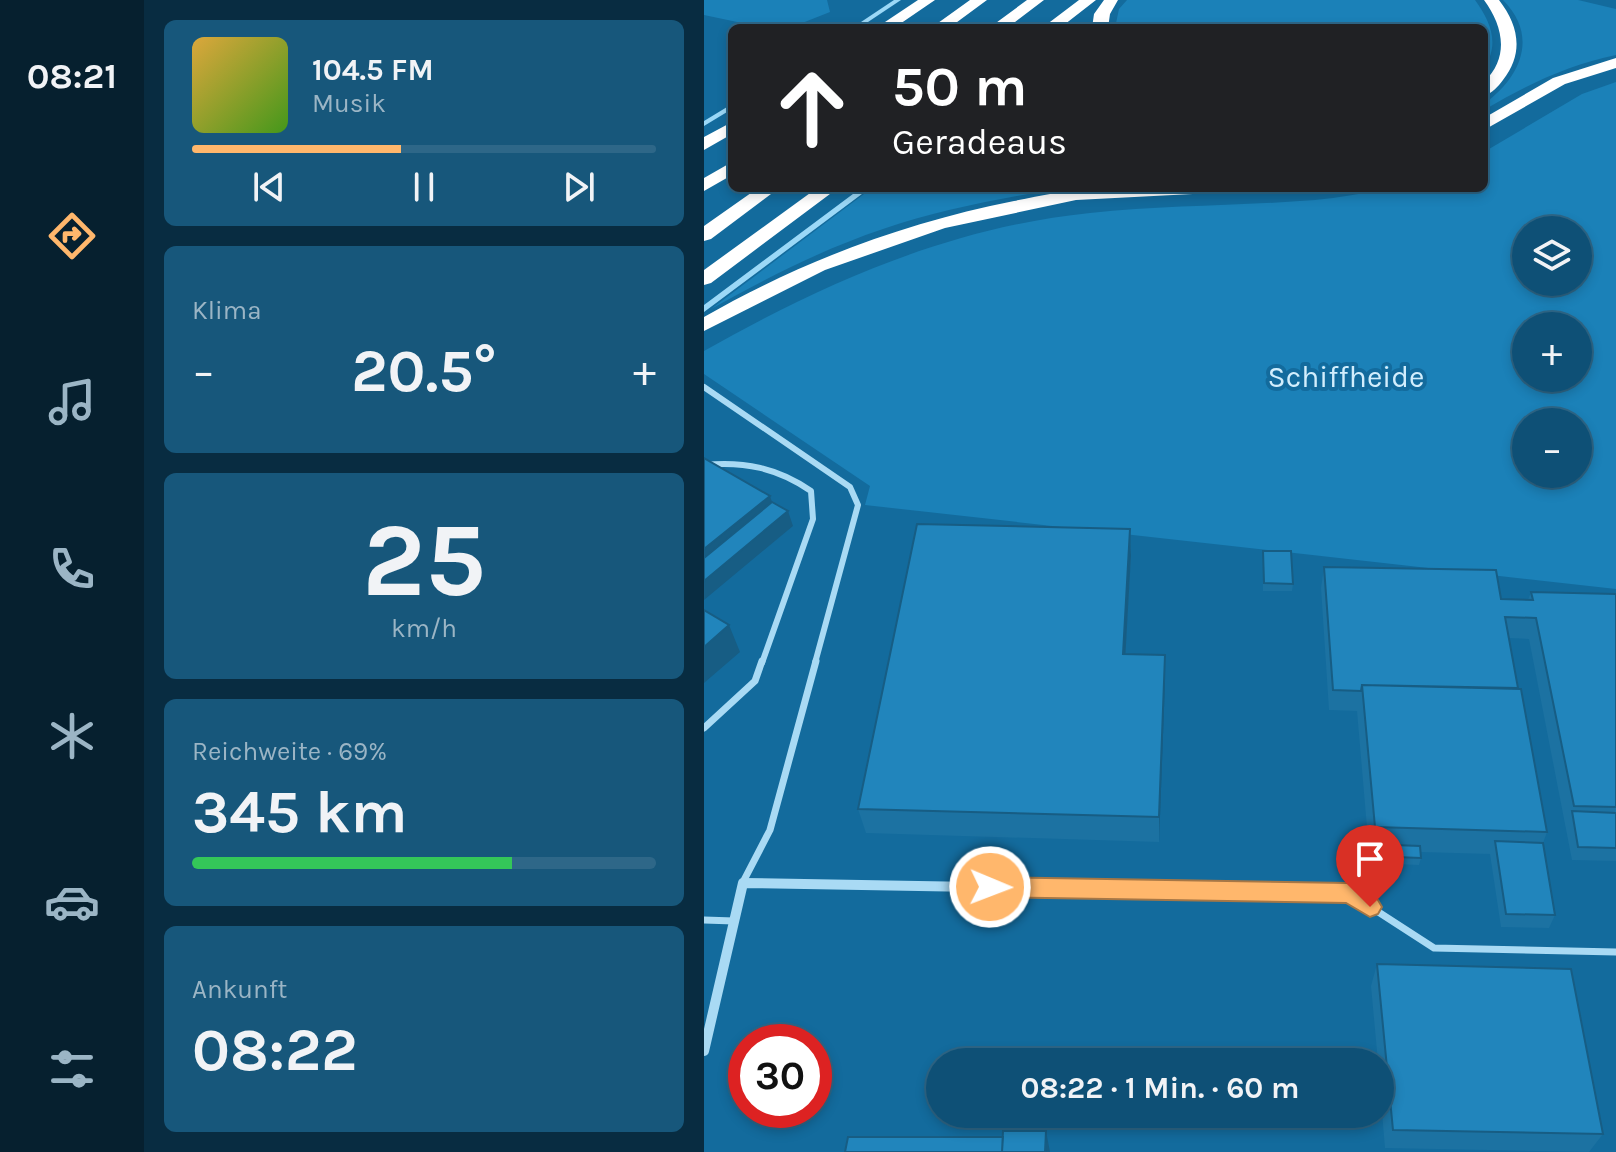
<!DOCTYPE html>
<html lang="de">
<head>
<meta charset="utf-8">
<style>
  body { margin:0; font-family:Karla,sans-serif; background:#17577b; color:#f1f3f6; height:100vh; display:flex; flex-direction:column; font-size:30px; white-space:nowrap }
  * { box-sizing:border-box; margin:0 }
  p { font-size:26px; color:#9bb5c5 }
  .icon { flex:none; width:44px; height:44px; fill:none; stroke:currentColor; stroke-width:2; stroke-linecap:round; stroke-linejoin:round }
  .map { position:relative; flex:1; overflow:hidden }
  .side { display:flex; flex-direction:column; gap:20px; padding:20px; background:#082c41; width:560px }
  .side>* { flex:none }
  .hud { position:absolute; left:24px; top:24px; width:760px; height:168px; border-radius:12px; box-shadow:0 4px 12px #0003,0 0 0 2px #2e6788; background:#202124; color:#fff; overflow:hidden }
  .fabs { position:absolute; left:808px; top:216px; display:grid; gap:16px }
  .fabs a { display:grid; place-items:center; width:80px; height:80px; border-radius:50%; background:#0e5076; box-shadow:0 4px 12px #0003,0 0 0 2px #2e6788; font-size:40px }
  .speed { position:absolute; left:24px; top:1024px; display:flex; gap:16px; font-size:40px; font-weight:700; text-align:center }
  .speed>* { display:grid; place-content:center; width:104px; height:104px; border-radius:50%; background:#0e5076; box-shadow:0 4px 12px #0003,0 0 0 2px #2e6788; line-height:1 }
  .speed .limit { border:12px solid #d22; background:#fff; color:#111 }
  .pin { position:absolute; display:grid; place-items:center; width:68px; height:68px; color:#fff; margin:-82px -34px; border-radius:50% 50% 50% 0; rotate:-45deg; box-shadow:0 0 8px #0007 }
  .pin .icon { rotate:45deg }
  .me { position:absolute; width:88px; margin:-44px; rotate:91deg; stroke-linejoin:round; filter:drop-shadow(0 0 6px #0008) }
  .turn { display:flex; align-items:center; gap:28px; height:168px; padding:0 32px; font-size:36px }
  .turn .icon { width:104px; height:104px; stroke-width:2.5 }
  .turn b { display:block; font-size:56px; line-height:68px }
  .big { font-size:60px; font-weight:700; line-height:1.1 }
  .side .card { flex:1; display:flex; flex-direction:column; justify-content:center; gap:12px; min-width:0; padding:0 28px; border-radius:12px; background:#17577b }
  .side .dial { align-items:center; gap:0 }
  .dial b { font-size:104px; line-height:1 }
  .song { display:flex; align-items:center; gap:24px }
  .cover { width:96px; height:96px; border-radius:12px; background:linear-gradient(135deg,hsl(40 70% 55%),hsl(100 70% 35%)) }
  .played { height:8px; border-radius:4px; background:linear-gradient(90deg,#ffb76c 45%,#2e6788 45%) }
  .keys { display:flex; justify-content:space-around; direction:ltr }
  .heat { display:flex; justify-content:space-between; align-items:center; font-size:44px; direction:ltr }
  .charge { height:12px; border-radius:6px; background:linear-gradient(90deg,#34c759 69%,#2e6788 0) }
  .trip { position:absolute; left:222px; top:1048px; width:468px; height:80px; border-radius:40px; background:#0e5076; box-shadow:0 4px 12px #0003,0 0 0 2px #2e6788; font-weight:700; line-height:80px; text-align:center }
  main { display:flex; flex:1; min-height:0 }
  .menu { display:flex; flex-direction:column; width:144px; justify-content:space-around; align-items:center; background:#06202f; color:#9bb5c5 }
  .menu .icon { width:56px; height:56px }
  .menu .on { color:#ffb76c }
  .menu b { font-size:36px; color:#f1f3f6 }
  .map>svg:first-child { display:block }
</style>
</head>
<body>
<main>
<nav class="menu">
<b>08:21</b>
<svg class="icon on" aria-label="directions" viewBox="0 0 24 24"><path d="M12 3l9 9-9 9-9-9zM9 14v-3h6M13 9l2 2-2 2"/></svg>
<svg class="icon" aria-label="music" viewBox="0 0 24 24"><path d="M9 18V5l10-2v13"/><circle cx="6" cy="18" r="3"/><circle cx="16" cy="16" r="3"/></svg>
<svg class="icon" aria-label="phone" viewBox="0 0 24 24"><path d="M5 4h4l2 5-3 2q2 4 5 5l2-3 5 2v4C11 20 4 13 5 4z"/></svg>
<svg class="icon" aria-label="climate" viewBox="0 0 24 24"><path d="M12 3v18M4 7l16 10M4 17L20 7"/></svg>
<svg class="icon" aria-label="car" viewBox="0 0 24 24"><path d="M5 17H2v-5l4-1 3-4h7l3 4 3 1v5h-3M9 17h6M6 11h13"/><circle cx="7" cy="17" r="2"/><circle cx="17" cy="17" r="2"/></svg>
<svg class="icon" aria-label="filters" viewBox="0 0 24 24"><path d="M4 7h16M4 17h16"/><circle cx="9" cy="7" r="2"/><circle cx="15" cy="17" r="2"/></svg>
</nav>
<section class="side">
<div class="card">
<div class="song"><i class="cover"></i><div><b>104.5 FM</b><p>Musik</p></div></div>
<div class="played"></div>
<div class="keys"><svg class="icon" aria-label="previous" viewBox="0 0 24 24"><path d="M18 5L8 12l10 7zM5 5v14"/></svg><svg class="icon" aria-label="pause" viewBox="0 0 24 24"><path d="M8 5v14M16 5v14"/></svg><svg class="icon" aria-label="next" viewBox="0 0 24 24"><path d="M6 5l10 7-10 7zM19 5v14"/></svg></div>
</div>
<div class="card"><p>Klima</p>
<div class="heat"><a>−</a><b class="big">20.5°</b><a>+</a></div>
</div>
<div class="card dial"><b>25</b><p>km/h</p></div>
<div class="card"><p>Reichweite · 69%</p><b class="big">345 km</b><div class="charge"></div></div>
<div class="card"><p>Ankunft</p><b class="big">08:22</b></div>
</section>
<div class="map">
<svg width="912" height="1152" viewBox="0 0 912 1152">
  <rect width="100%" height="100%" fill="#136b9d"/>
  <!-- green -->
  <path fill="#1b81b8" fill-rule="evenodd" d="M0,0h123l3,12 -38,15h-31l-57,-12z
    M423,0h348c16,22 25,44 9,68v-40h-369l4,-19z
    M799,0h75l38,9v46c-48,10 -90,30 -132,55v-6c37,-27 55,-68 19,-104z
    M912,82v507l-751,-84 5,-19 -166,-112v-23c120,-68 247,-124 386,-138 75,-8 150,-7 225,-13 24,-2 48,-7 72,-11 30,-6 66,-1 97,-1v-36l98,-58zM822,230h52v52h-52zM822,326h52v52h-52zM822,422h52v52h-52z
    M168,188h189c-60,11 -120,21 -178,41 -60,20 -116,49 -172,80z"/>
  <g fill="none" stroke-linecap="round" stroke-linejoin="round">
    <!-- stream -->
    <path fill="#9bd8f7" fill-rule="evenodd" d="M190,0h7l-42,28h-7z
      M28,104v5l-28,17v-5z
      M157,188h9l-166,124v-7z"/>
    <!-- service-far1 -->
    <path stroke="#a9daf4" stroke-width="6" d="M0,387l146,100 8,18 -43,158
      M0,465c40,-4 74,3 107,26l2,28 -51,144"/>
    <!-- service -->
    <path stroke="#a9daf4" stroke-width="7" d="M0,728l51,-47 7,-20
      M39,882l27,-52 46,-169
      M605,893h40l85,55 182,4
      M0,920l30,1"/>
    <!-- minor -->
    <path stroke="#a9daf4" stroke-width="10" d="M0,1051l39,-168 566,10"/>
    <!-- motorway -->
    <path fill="#fff" fill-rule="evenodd" d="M214,0h17l-41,28h-18z
      M266,0h17l-38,28h-18z
      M323,0h17l-37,28h-18z
      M375,0h17l-36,28h-18z
      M400,0h14l-8,14 -2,14h-16l2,-14z
      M780,0h15c20,26 25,53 4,80 -5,7 -11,13 -19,16v-14c26,-25 19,-56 0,-82z
      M912,58v10l-51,16 -81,46v-12l69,-40z
      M28,122v12l-28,16v-13z
      M28,162v13l-28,16v-13z
      M54,188h21l-68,51 -7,2v-15z
      M113,188h21l-127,95 -7,2v-15z
      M389,188h128l-9,5 -136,7 -131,28 -120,42 -121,61v-14c98,-56 200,-94 310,-116 26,-5 52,-11 79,-13z"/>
  </g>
  <!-- wall -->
  <path fill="#1c72a2" d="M426,529l1,27 -6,98 40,1 -6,187 -293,-9 -8,-24z
    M559,551l30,33 -1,7h-29z
    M620,567l177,32 27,1 3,-8 85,2v267l-44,-1 -43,-221 -20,-1 38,194 -4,11 12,72 -6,13 -48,-1 -11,-73 -70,-2 1,6 -2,7 -26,-1 -1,-12 -23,-1 -12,-140 -28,-1 -8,-122z
    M673,964l226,170 -14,18 -204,-4 -5,-59v-27h-2l-7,-76z"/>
  <!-- shaded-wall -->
  <path fill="#175d84" d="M66,496l7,21 -73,60v-28z
    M84,511l5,15 -89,74v-19z
    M426,529l1,27 -7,124 -1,-26z
    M25,625l11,27 -36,31v-36z
    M461,655v26l-6,161v-25z
    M342,1131l4,21h-5z"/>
  <!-- building -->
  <path fill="#2185bc" stroke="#175d84" stroke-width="2" d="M0,458l66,38 -66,53z
    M68,502l16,9 -84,70v-23z
    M213,524l213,5 -7,125 42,1 -6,162 -301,-8z
    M559,551h28l2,33 -29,-1z
    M620,567l172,3 5,29 32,1 -2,-8 85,2v213l-42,-1 -38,-188 -31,-1 13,71 -156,-3 -1,6 -28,-1z
    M0,610l25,15 -25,22z
    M658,685l159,4 26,143 -172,-5z
    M868,811l44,2v35l-38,-1z
    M791,841l48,2 12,72 -49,-1z
    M690,845l26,1 1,12 -26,-1z
    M673,964l194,5 32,165 -210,-4z
    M299,1131h43l-1,21h-43z
    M144,1137h155l-1,15h-157z"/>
  <!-- route -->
  <path fill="#ffb76c" stroke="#a67746" stroke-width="2" d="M286,877l359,6 29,17 4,7 -4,7 -8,3 -24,-14 -356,-6 -8,-3 -3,-7 3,-7z"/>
  <g text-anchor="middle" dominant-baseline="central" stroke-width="8" stroke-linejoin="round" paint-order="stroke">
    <!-- park labels -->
    <g font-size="30" fill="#d2eefd" stroke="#136b9d">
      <text x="642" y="377">Schiffheide</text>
    </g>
  </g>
</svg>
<div class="fabs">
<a><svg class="icon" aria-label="layers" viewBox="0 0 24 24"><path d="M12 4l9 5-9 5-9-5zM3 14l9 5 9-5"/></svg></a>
<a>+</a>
<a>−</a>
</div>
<div class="speed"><div class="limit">30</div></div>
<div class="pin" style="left:666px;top:907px;background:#d93025"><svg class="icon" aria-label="arrive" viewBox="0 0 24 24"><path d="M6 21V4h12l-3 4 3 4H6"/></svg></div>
<svg class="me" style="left:286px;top:887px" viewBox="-20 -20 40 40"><circle r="17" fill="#ffb76c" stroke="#fff" stroke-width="3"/><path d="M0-11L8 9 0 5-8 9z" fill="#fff"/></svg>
<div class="trip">08:22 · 1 Min. · 60 m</div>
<div class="hud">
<div class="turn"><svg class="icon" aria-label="ahead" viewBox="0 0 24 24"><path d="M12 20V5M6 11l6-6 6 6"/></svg><div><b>50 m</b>Geradeaus</div></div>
</div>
</div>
</main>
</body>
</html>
